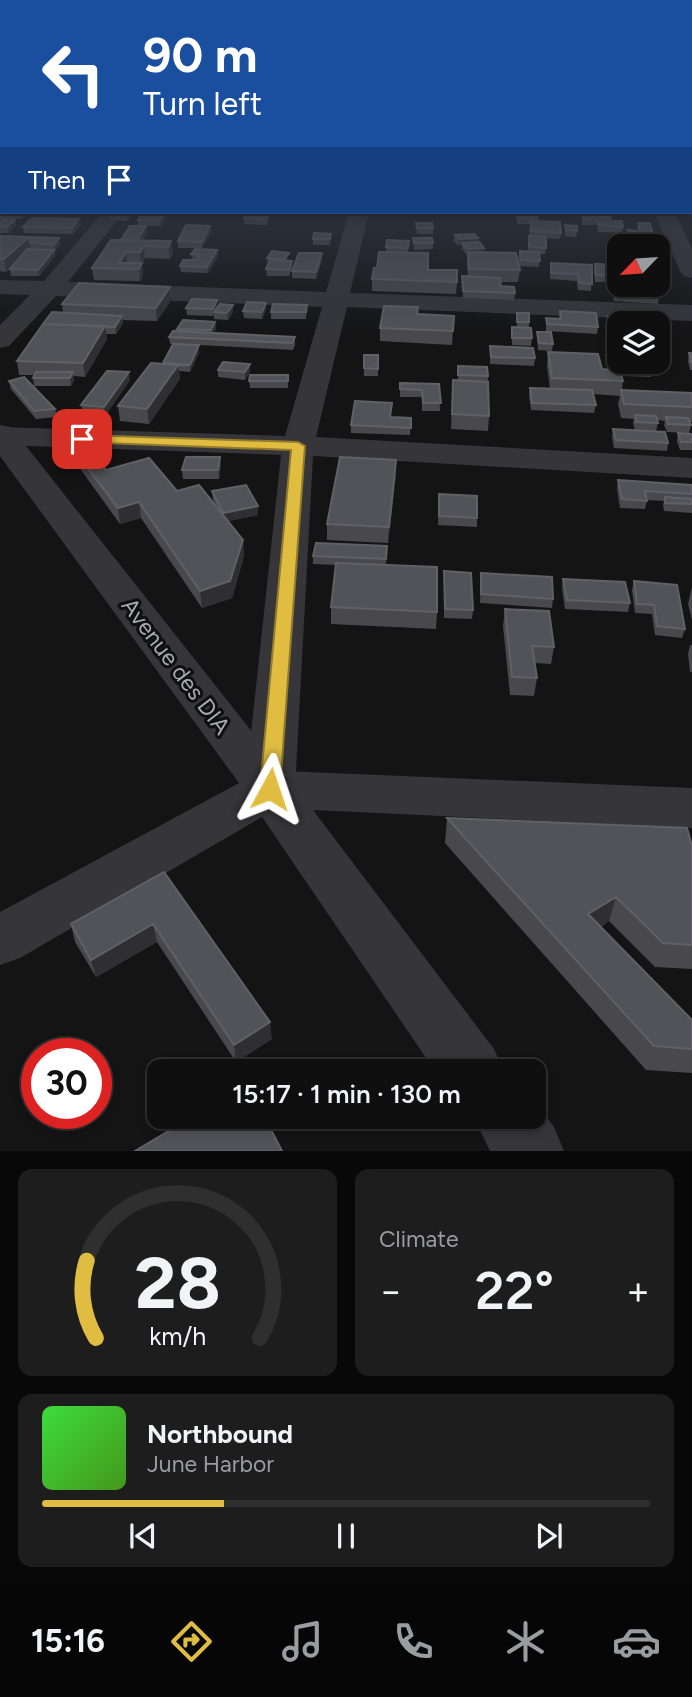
<!DOCTYPE html>
<html lang="en">
<head>
<meta charset="utf-8">
<style>
  body { margin:0; font-family:Figtree,sans-serif; background:#1d1d1e; color:#f1f3f6; height:100vh; display:flex; flex-direction:column; font-size:26px; white-space:nowrap }
  * { box-sizing:border-box; margin:0 }
  p { font-size:23px; color:#9b9c9f }
  .icon { flex:none; width:38px; height:38px; fill:none; stroke:currentColor; stroke-width:2; stroke-linecap:round; stroke-linejoin:round }
  .map { position:relative; height:1151px; overflow:hidden }
  .sheet { display:flex; flex-direction:column; gap:18px; padding:18px; background:#080809; flex:1 }
  .sheet>* { flex:none }
  .banner { position:absolute; left:0px; top:0px; width:693px; height:214px; box-shadow:0 4px 10px #0003,0 0 0 2px #2f2f30; background:#1a4fa0; color:#fff; overflow:hidden }
  .needle { width:46px; rotate:245deg }
  .fabs { position:absolute; left:607px; top:234px; display:grid; gap:14px }
  .fabs a { display:grid; place-items:center; width:63px; height:63px; border-radius:14px; background:#0f0f10; box-shadow:0 4px 10px #0003,0 0 0 2px #2f2f30; font-size:35px }
  .speed { position:absolute; left:21px; top:1038px; display:flex; gap:14px; font-size:35px; font-weight:700; text-align:center }
  .speed>* { display:grid; place-content:center; width:91px; height:91px; border-radius:50%; background:#0f0f10; box-shadow:0 4px 10px #0003,0 0 0 2px #2f2f30; line-height:1 }
  .speed .limit { border:10px solid #d22; background:#fff; color:#111 }
  .pin { position:absolute; display:grid; place-items:center; width:60px; height:60px; color:#fff; margin:-30px; border-radius:14px; box-shadow:0 4px 10px #0006 }
  .me { position:absolute; width:77px; margin:-38px; rotate:5deg; stroke-linejoin:round; filter:drop-shadow(0 0 5px #0008) }
  .turn { display:flex; align-items:center; gap:24px; height:147px; padding:0 28px; font-size:32px }
  .turn .icon { width:91px; height:91px; stroke-width:2.5 }
  .turn b { display:block; font-size:49px; line-height:60px }
  .then { display:flex; align-items:center; height:66px; padding:0 28px; background:#0003; gap:14px; font-size:26px }
  .big { font-size:52px; font-weight:600; line-height:1.1 }
  .sheet .card { flex:1; display:flex; flex-direction:column; justify-content:center; gap:10px; min-width:0; padding:0 24px; border-radius:14px; background:#1d1d1e }
  .sheet .dial { align-items:center; gap:0 }
  .dial svg { height:182px; overflow:visible; fill:none; stroke:#2f2f30; stroke-width:7; stroke-linecap:round; text-anchor:middle }
  .dial text { fill:#f1f3f6; stroke:none }
  .song { display:flex; align-items:center; gap:21px }
  .cover { width:84px; height:84px; border-radius:10px; background:linear-gradient(135deg,hsl(120 70% 55%),hsl(100 70% 35%)) }
  .played { height:7px; border-radius:4px; background:linear-gradient(90deg,#e0bd41 30%,#2f2f30 30%) }
  .keys { display:flex; justify-content:space-around; direction:ltr }
  .heat { display:flex; justify-content:space-between; align-items:center; font-size:38px; direction:ltr }
  .sheet .tiles { flex:1; display:grid; gap:18px; grid-template-columns:1fr 1fr }
  .card:last-child { grid-column:span 2 }
  .trip { position:absolute; left:147px; top:1059px; width:399px; height:70px; border-radius:14px; background:#0f0f10; box-shadow:0 4px 10px #0003,0 0 0 2px #2f2f30; font-weight:600; line-height:70px; text-align:center }
  .menu { display:flex; height:112px; justify-content:space-around; align-items:center; background:#060606; color:#9b9c9f }
  .menu .icon { width:49px; height:49px }
  .menu .current { color:#e0bd41 }
  .menu b { font-size:32px; color:#f1f3f6 }
  .map>svg:first-child { display:block }
</style>
</head>
<body>
<div class="map">
<svg width="692" height="1151" viewBox="0 0 692 1151">
  <rect width="100%" height="100%" fill="#141415"/>
  <g fill="none" stroke-linecap="round" stroke-linejoin="round">
    <!-- minor -->
    <path fill="#35353a" fill-rule="evenodd" d="M103,212h21l-56,70 258,10 23,-80h20l-19,81 342,12v16l-345,-14 -31,130 376,21v20l-379,-22 -18,333 -8,13 -17,6 -17,-6 -8,-13 36,-334 -279,-10 -2,-18 285,9 37,-129 -266,-11 -47,50 -9,2v-23l30,-30 -30,-1v-14l44,1z
      M654,212h20l18,36v30l-8,-2 -4,-5z"/>
    <!-- tertiary -->
    <path fill="#35353a" fill-rule="evenodd" d="M691,178h1v12h-1z
      M0,425l11,2 272,344 409,17v40l-379,-18 181,239 10,22h-69l-173,-254 -242,141 -20,7v-53l239,-129 -239,-327z
      M534,1100l20,27 10,24h-74l-17,-35h61z"/>
  </g>
  <!-- wall -->
  <path fill="#48484d" d="M0,211l30,1 -8,7h-22z
    M80,212h11l-1,2 -10,-1z
    M109,212h27l-9,9 -17,-1z
    M169,212l-8,14h-23v-6z
    M247,212h24l-4,13 -23,-1v-6z
    M304,212h26v2h-26z
    M518,212h31l-1,2h-11l-1,7 25,12 -1,6 -14,-1 -1,16h-6v13l-20,-1 1,-15h8l2,-27h-13z
    M582,215l29,6 12,6 -1,6 -24,-1 -1,-7h-15z
    M15,220l1,6 -8,7h-8v-11z
    M416,223l17,5v6h-16z
    M638,223l16,15 -1,4 1,5h-23l-4,-11 1,-6 10,8h2l-3,-9z
    M80,225l-7,9 -49,-1 -1,-6z
    M565,225l12,6 -1,6 -11,-1z
    M146,226l1,6 -5,9h29l2,12 -3,6 -25,-1 -3,6 1,12 -3,5 -46,-1 -2,-12 29,-28z
    M211,232l-9,16h-24v-7z
    M331,234l-1,11h-17v-6z
    M455,235l23,3v4l6,6v5l36,17 -2,12h-17v4l14,7 -1,7 -51,-2 -1,-22 6,1 -1,-13v-9l-5,-6v-4l-4,1 -4,-5z
    M0,236l60,8 -5,7v5l-16,20h-28l-1,-7 3,-3 -7,6 -6,-1z
    M413,238l20,5v6l-19,1z
    M409,241l-1,11 20,18 29,12 -1,12 -84,-3v-12l14,-27v-5z
    M217,250l1,6 -10,17 -27,-1 -1,-6 12,-6 -1,-6z
    M267,258l22,1 -1,2h4v6l-3,9h-22l-1,-7 2,-5z
    M322,260l-6,19 -24,-1v-7z
    M658,260l1,6 8,10 -2,6h-7z
    M551,263l41,2 -1,26 -13,-1 -1,-9 -27,-2z
    M595,264l25,1v13h-13l-1,4h-11l-1,-11z
    M170,287l1,13 -14,21 -34,-1v3l-7,11h-10l1,5 -22,38 -11,-1v4l-3,6h-37l-1,-8 1,-3h-15l-2,-14 46,-48 -1,-9z
    M614,289l45,8 -1,7 -44,-3 -1,-6z
    M266,303v6l-4,10 -18,-1 -1,-7z
    M307,305l-1,14h-35v-7z
    M218,306l15,6 -5,8 -14,-1v-5l-1,2 -26,-1 -1,-7z
    M560,311l38,16 -1,7 -51,-3v-13l13,1z
    M517,313h12v14l3,11 -1,8 -19,-1v-18h5z
    M418,314l36,2 -2,29 -72,-4v-13z
    M608,316l57,3 4,11 -2,7h-9v-13h-38v10h-11l-2,-11z
    M215,322l1,7 -3,4 82,4v8l-2,5 -94,-5v8l-9,19 -11,-1 1,8 -31,45 -29,-3 -2,-15 45,-42 17,-20h-10l-1,-7 9,-6 -1,-2z
    M537,332l16,12 -1,7 -14,-1 -1,-11z
    M490,346l45,12 -1,8 -44,-2z
    M611,351l42,18 -2,8 -29,-1 1,5 -1,9 70,3v29h-2l1,3 -2,8 -22,-1 -3,-7 1,-4 -8,-1 1,3 -2,8 -21,-1 -2,-7 1,-4 -13,-1 -3,-14 2,-8 -27,-2 3,11 -2,8 -63,-3 -2,-14 1,-8 20,1 -3,-23 1,-14 54,17 11,1 -3,-11z
    M689,353h3v17h-2l-2,-9z
    M364,355h14v21h-14z
    M458,366l30,10 1,40 -1,15 -37,-2 2,-49 5,1z
    M218,370l32,1 -5,9 -27,-3z
    M288,375v13h-38l-1,-7z
    M130,380l-24,35 -23,-2 -2,-8z
    M9,381l46,28 2,8 -21,2 -25,-30z
    M400,383l39,1 1,27h-18v-14h-22z
    M391,418h20l-1,17 -59,-2v-8z
    M613,429l55,14 -1,8 -53,-3 -2,-11z
    M678,433l14,1v16h-12l-3,-9z
    M78,455l28,15 71,21 40,16 -4,-7 -1,-9 46,15v9l-30,6 15,19 1,16 -12,42 -30,10 -61,-90 -21,6 -39,-54z
    M396,460v15l-8,68 -61,-3v-16z
    M221,465l-2,14h-36l-1,-9z
    M618,480l74,5v28l-28,-2 -1,-6 1,-4 -17,-1 -2,9 -25,-1 -3,-19z
    M439,494l38,24v9l-39,-2z
    M387,546l-1,19 51,47 -1,17 -105,-5v-17l5,-42 -23,-1v-8z
    M444,571l29,39 -1,9 -28,-1z
    M481,573l72,26 -1,9 -72,-5z
    M563,579l67,24 -2,9 -63,-3 -3,-21z
    M634,581l51,48 -3,9 -27,-3 -3,-21 -17,-1 -3,-23z
    M692,587v33l-4,-16z
    M505,609l49,38 -3,17 -16,-1 2,15 -3,18 -24,-1 -7,-69z
    M690,645h2v27h-2l-2,-18z
    M447,818l245,28v123l-37,-2 -46,-46 -8,6 91,122v24l-46,-3 -201,-227z
    M164,872l108,167 -36,23 -79,-120 -61,35 -21,-35 -4,-18z"/>
  <!-- shaded-wall -->
  <path fill="#2f2f32" d="M23,212h7l-8,7 -1,-6z
    M126,212h10l-9,9z
    M165,212h4l-8,14 -1,-6z
    M269,212h2l-4,13v-6z
    M79,219l1,6 -7,9 -1,-6z
    M15,220l1,6 -8,7 -1,-6z
    M146,226l1,6 -9,14 -1,-6z
    M210,226l1,6 -9,16v-6z
    M29,237l2,12 -25,23 -2,-13z
    M59,238l1,6 -5,7 -1,-6z
    M478,238l-1,6 -15,-1v2l-4,1 1,-7z
    M171,241l2,12 -3,6 -2,-12z
    M144,246l1,12 -3,6 1,12 -3,5 -1,-12 2,-5 -1,-12z
    M484,248v6l-17,1 1,-6z
    M54,250l1,6 -16,20 -1,-6z
    M217,250l1,6 -10,17 -1,-6z
    M126,252l2,12 -9,-1z
    M322,253v7l-6,19v-7z
    M170,287l1,13 -14,21 -1,-13z
    M217,300l1,7 -4,5 -1,4v-7z
    M266,303v6l-4,10v-7z
    M233,305v7l-5,8 -1,-7z
    M122,316l1,7 -7,11 -1,-7z
    M215,322l1,7 -5,9v-8z
    M105,326l2,13 -22,38 -2,-14z
    M199,345v8l-9,19v-7z
    M250,364v7l-5,9v-8z
    M178,365l2,14 -31,45 -2,-15z
    M73,372l1,8 -3,6 -1,-8z
    M129,372l1,8 -24,35 -2,-8z
    M220,457l1,8 -2,14 -1,-9z
    M396,460v15l-8,68 1,-16z
    M139,502l2,16 -21,6 -2,-16z
    M258,506v9l-34,7 -1,-9z
    M243,540l1,16 -12,42 -30,10 -2,-17z
    M616,897l-7,24 -27,17 6,-24z
    M153,924l4,18 -61,35 -5,-17z
    M270,1022l2,17 -36,23 -2,-17z"/>
  <!-- building -->
  <path fill="#525358" stroke="#606066" stroke-width="2" d="M2,209v3h21l-2,1h-21z
    M143,212h22l-5,8h-22z
    M247,212h22l-2,7 -23,-1z
    M518,212h19v7l-20,-1z
    M582,215l28,1 1,5h11l1,6 -24,-2 -2,-6h-14z
    M32,218l47,1 -7,9 -49,-1z
    M3,219l12,1 -8,7h-7v-5z
    M531,221l29,1 1,11 -30,-2z
    M416,223h16l1,5h-16z
    M638,223h12l4,15 -12,-1z
    M186,225l24,1 -8,16 -24,-1z
    M565,225l12,1v5l-11,-1z
    M130,226h16l-9,14h-16z
    M628,230l8,1 2,7 14,1 2,8h-20z
    M314,233l17,1 -1,5h-17z
    M474,234l4,4 -19,1 -4,-4z
    M0,236l29,1 -25,22h-4z
    M529,236l17,1v11l-17,-1z
    M26,237l33,1 -5,7 -24,-3 -1,-5z
    M413,238h19l1,5h-19z
    M111,240l60,1 -3,6 -24,-1 -4,6h-14l-7,11h23l-3,6 -47,-1z
    M387,240l22,1 -1,7 -22,-1z
    M479,242l5,6 -16,1 -6,-6z
    M27,249l27,1 -16,20 -28,-1z
    M195,249l22,1 -10,17 -27,-1 3,-6h13l4,-5 -9,-1z
    M272,251l17,2 -4,6 -18,-1z
    M520,251l19,1 1,9 -20,-1z
    M379,252l49,1v17h29v12l-85,-3 2,-11h3z
    M468,252l48,1 4,17 -51,-1z
    M299,253h23l-6,19 -24,-1z
    M270,260l22,1 -3,9 -23,-1z
    M551,263l41,2v19l-13,-1 -1,-9 -27,-1z
    M595,264l25,1v7l-14,-1 1,5 -11,-1z
    M658,266h6l3,10 -9,-1z
    M462,276l38,2 1,8 13,1 1,6 -52,-2z
    M79,283l91,4 -14,21 -94,-4z
    M614,289l44,2 1,6 -44,-2z
    M192,299l25,1 -4,9 -27,-1z
    M247,302l19,1 -4,9 -19,-1z
    M220,304l13,1 -6,8 -13,-1z
    M273,304l34,1 -1,7h-35z
    M384,306l34,1 -1,7 37,2 -1,15 -73,-3z
    M560,311l36,2 2,14 -51,-3 -1,-6 15,1z
    M52,312l70,4 -7,11 -72,-3z
    M517,313h12v9h-12z
    M608,316l57,3 4,11 -11,-1v-5h-38v3h-10z
    M183,320l32,2 -4,8 -34,-1z
    M43,324l62,2 -22,37 -66,-2z
    M512,327l19,1 1,10h-20z
    M173,331l122,6 -3,6 -123,-6z
    M537,332h14l2,12 -14,-1z
    M173,344l26,1 -9,20 -27,-2z
    M490,346l43,2 2,10 -44,-1z
    M611,351l9,1v10h30l3,7 -38,-1z
    M548,352l50,2 4,15 18,1 3,11 -71,-3z
    M689,353h3v9h-1z
    M364,355h14v14l-14,-1z
    M223,362l27,2 -5,8 -27,-2z
    M151,363l27,2 -31,44 -29,-3z
    M458,366l29,1 1,9 -30,-1z
    M107,371l22,1 -25,35 -23,-2z
    M36,372h37l-3,6h-37z
    M250,375h38v6h-39z
    M24,377l31,32 -21,2 -25,-30z
    M453,380l35,2 1,34 -37,-2z
    M400,383l39,1 2,19h-18l-1,-13 -22,-1z
    M530,388l62,2 4,15 -64,-2z
    M621,390l71,3v14l-68,-3z
    M355,401l37,2 -2,14 21,1v10l-60,-3z
    M635,415l21,1 2,7 -22,-1z
    M666,417l22,1 3,7 -23,-1z
    M613,429l52,3 3,11 -52,-3z
    M678,433l14,1v8h-11z
    M92,451l14,19 43,-12 28,33 22,-6 44,55 -13,41 -30,10 -61,-89 -21,6 -40,-53z
    M186,457h34l-2,13h-36z
    M340,457l56,3 -7,67 -62,-3z
    M618,480l74,5v9l-47,-3 2,10 -25,-2z
    M246,485l12,21 -35,7 -11,-22z
    M439,494l38,2v22l-38,-2z
    M665,497l27,2v5l-27,-1z
    M316,543l71,3 -1,13 -73,-3z
    M336,563l101,4v45l-106,-5z
    M444,571l27,2 2,37 -28,-1z
    M481,573l71,4 1,22 -72,-5z
    M563,579l62,3 5,21 -63,-3z
    M634,581l43,4 8,44 -28,-3 -3,-21 -17,-1z
    M505,609l44,2 5,36 -22,-1 5,32 -25,-1z
    M447,818l240,10 5,18v99l-29,-2 -47,-46 -28,17 104,106v29l-38,-3z
    M164,872l106,150 -36,23 -81,-121 -62,36 -20,-36z
    M194,1116h70l18,35h-147z"/>
  <!-- sky -->
  <linearGradient id="sky" x2="0" y2="1"><stop stop-color="#0b0b0c"/><stop offset="0.52" stop-color="#343a46"/><stop offset="1" stop-color="#343a46" stop-opacity="0"/></linearGradient>
  <rect width="692" height="335" fill="url(#sky)"/>
  <!-- route -->
  <path fill="#e0bd41" stroke="#927b2a" stroke-width="2" d="M82,435l216,7 7,4 -25,343 -3,6 -7,2 -7,-2 -3,-6 31,-339 -213,-8 -2,-3z"/>
  <g text-anchor="middle" dominant-baseline="central" stroke-width="6" stroke-linejoin="round" paint-order="stroke">
    <!-- near-street labels -->
    <g font-size="23" fill="#a7a9b4" stroke="#0f0f10">
      <text transform="translate(176 666) rotate(53)">Avenue des DIA</text>
    </g>
  </g>
</svg>
<div class="fabs">
<a><svg class="needle" viewBox="-14 -14 28 28"><path d="M0-13l5 13h-10z" fill="#e53935"/><path d="M0 13l5-13h-10z" fill="#9b9c9f"/></svg></a>
<a><svg class="icon" aria-label="layers" viewBox="0 0 24 24"><path d="M12 4l9 5-9 5-9-5zM3 14l9 5 9-5"/></svg></a>
</div>
<div class="speed"><div class="limit">30</div></div>
<div class="pin" style="left:82px;top:439px;background:#d93025"><svg class="icon" aria-label="arrive" viewBox="0 0 24 24"><path d="M6 21V4h12l-3 4 3 4H6"/></svg></div>
<svg class="me" style="left:270px;top:789px" viewBox="-20 -20 40 40"><path d="M0-17L14 15 0 8-14 15z" fill="#e0bd41" stroke="#fff" stroke-width="4"/></svg>
<div class="trip">15:17 · 1 min · 130 m</div>
<div class="banner">
<div class="turn"><svg class="icon" aria-label="left" viewBox="0 0 24 24"><path d="M17 20v-9H6M10 6l-5 5 5 5"/></svg><div><b>90 m</b>Turn left</div></div>
<div class="then">Then<svg class="icon" aria-label="arrive" viewBox="0 0 24 24"><path d="M6 21V4h12l-3 4 3 4H6"/></svg></div>
</div>
</div>
<section class="sheet">
<div class="tiles">
<div class="card dial"><svg viewBox="0 0 100 80">
<path d="M14 69A42 42 0 1 1 86 69"/>
<path d="M14 69A42 42 0 0 1 10 35" stroke="#e0bd41"/>
<text x="50" y="56" font-size="32" font-weight="700">28</text>
<text x="50" y="72" font-size="11">km/h</text>
</svg></div>
<div class="card"><p>Climate</p>
<div class="heat"><a>−</a><b class="big">22°</b><a>+</a></div>
</div>
<div class="card">
<div class="song"><i class="cover"></i><div><b>Northbound</b><p>June Harbor</p></div></div>
<div class="played"></div>
<div class="keys"><svg class="icon" aria-label="previous" viewBox="0 0 24 24"><path d="M18 5L8 12l10 7zM5 5v14"/></svg><svg class="icon" aria-label="pause" viewBox="0 0 24 24"><path d="M8 5v14M16 5v14"/></svg><svg class="icon" aria-label="next" viewBox="0 0 24 24"><path d="M6 5l10 7-10 7zM19 5v14"/></svg></div>
</div>
</div>
</section>
<nav class="menu">
<b>15:16</b>
<svg class="icon current" aria-label="directions" viewBox="0 0 24 24"><path d="M12 3l9 9-9 9-9-9zM9 14v-3h6M13 9l2 2-2 2"/></svg>
<svg class="icon" aria-label="music" viewBox="0 0 24 24"><path d="M9 18V5l10-2v13"/><circle cx="6" cy="18" r="3"/><circle cx="16" cy="16" r="3"/></svg>
<svg class="icon" aria-label="phone" viewBox="0 0 24 24"><path d="M5 4h4l2 5-3 2q2 4 5 5l2-3 5 2v4C11 20 4 13 5 4z"/></svg>
<svg class="icon" aria-label="climate" viewBox="0 0 24 24"><path d="M12 3v18M4 7l16 10M4 17L20 7"/></svg>
<svg class="icon" aria-label="car" viewBox="0 0 24 24"><path d="M5 17H2v-5l4-1 3-4h7l3 4 3 1v5h-3M9 17h6M6 11h13"/><circle cx="7" cy="17" r="2"/><circle cx="17" cy="17" r="2"/></svg>
</nav>
</body>
</html>
